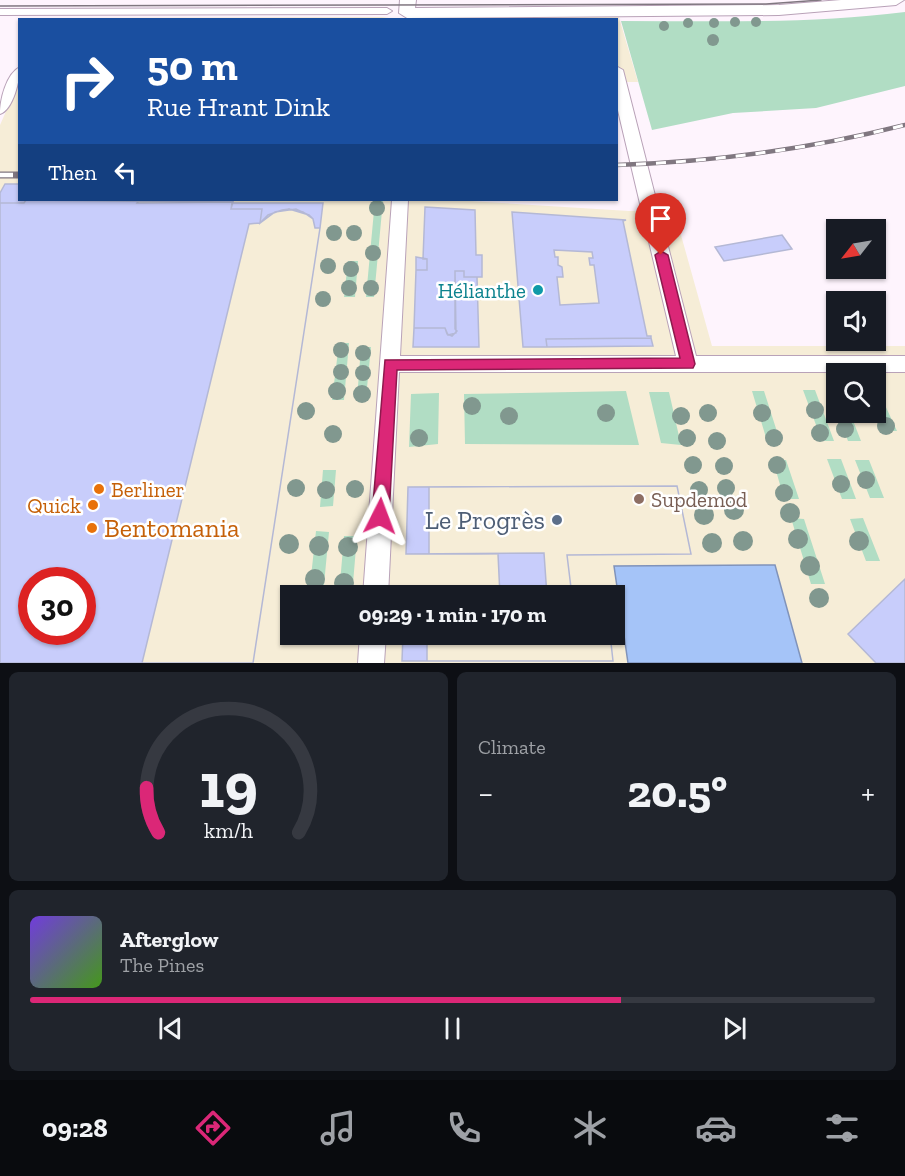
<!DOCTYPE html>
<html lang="en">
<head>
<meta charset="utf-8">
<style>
  body { margin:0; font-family:"Zilla Slab",serif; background:#20242c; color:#f1f3f6; height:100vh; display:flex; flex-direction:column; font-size:22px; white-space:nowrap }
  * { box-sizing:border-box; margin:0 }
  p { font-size:20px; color:#9ea1a6 }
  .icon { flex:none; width:33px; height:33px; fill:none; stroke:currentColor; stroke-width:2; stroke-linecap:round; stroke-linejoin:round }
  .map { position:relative; height:663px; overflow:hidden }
  .drawer { display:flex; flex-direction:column; gap:9px; padding:9px; background:#0d0f14; flex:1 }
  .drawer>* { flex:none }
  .top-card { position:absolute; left:18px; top:18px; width:600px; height:183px; border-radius:0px; box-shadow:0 2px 4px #0004; background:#1a4fa0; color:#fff; overflow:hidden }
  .needle { width:39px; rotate:239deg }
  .controls { position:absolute; left:826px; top:219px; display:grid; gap:12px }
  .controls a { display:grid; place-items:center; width:60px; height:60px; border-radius:0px; background:#171b24; box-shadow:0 2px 4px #0004; font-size:30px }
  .speed { position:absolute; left:18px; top:567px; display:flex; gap:12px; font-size:30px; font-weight:700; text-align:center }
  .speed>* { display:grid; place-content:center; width:78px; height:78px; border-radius:50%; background:#171b24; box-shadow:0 2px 4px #0004; line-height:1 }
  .speed .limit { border:9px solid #d22; background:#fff; color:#111 }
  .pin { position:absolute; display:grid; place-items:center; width:51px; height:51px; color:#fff; margin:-62px -26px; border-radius:50% 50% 50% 0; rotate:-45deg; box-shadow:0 0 6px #0007 }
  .pin .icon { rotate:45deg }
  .me { position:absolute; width:66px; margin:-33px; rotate:3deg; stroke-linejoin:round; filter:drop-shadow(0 0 4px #0008) }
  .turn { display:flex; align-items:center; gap:21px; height:126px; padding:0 30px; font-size:27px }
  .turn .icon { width:78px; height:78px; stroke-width:2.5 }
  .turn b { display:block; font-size:42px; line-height:51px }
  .then { display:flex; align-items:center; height:57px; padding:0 30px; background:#0003; gap:12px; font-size:22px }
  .big { font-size:45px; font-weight:800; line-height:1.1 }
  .drawer .card { flex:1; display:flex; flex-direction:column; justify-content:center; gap:9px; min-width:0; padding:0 21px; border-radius:9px; background:#20242c }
  .drawer .dial { align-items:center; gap:0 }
  .dial svg { height:156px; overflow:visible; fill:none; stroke:#363941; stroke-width:7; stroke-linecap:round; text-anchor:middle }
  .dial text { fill:#f1f3f6; stroke:none }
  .song { display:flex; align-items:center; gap:18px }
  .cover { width:72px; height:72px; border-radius:9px; background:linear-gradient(135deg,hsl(260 70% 55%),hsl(100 70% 35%)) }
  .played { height:6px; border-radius:3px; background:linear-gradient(90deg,#db2777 70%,#363941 70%) }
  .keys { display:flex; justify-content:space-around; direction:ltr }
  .heat { display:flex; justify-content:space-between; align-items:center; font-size:33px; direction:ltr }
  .drawer .tiles { flex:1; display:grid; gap:9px; grid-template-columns:1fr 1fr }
  .card:last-child { grid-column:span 2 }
  .trip { position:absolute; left:280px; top:585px; width:345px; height:60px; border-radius:0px; background:#171b24; box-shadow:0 2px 4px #0004; font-weight:800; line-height:60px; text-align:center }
  .dock { display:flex; height:96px; justify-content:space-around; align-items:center; background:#090b0e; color:#9ea1a6 }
  .dock .icon { width:42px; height:42px }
  .dock .on { color:#db2777 }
  .dock b { font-size:27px; color:#f1f3f6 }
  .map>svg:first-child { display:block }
</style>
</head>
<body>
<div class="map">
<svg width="905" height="663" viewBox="0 0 905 663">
  <rect width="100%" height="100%" fill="#fef4fd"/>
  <!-- commercial -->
  <path fill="#f6edd7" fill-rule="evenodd" d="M618,14l20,68h-21l-1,-62h-209z
    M382,17l14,2h-348v-1z
    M19,82l1,118h433l176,11 45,-1 38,136h193v317h-103l-28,-98 -159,1 13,97h-628v-538zM837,374h39v38h-39zM32,580h50v52h-50zM291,596h324v38h-324z"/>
  <!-- green -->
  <path fill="#b1ddc4" d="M905,12v74l-89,22 -83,5 -81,17 -31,-109c95,0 190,3 284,-9z
    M375,200h8l-9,97h-8z
    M348,261h10l-3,36h-11z
    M339,343h10l-5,57h-12z
    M361,347h10l-5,51 -9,1z
    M803,390h12l19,51h-12z
    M828,390h9v22l13,1 11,28h-13z
    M876,390h2l19,41h-13l-8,-18z
    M626,391l13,54 -174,-1 -1,-50z
    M752,391h12l16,50h-13z
    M649,392h20l12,53 -20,-2z
    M439,393l-1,51 -29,3 2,-53z
    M827,459h14l15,40h-14z
    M773,460h13l13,39h-15z
    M855,460h14l15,38h-14z
    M323,470h13l-3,36 -13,1z
    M791,518l13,1 21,65h-14z
    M863,518l17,43h-14l-16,-42z
    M316,531l13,1 -6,63h-14z
    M344,536h13l-5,59h-13z"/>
  <!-- water -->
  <path fill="#a5c4f8" stroke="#8093ba" stroke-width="1.5" d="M775,565l27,98h-174l-14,-97z"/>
  <!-- building -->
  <path fill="#c8cdfb" stroke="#b4b8d5" stroke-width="1.5" fill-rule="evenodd" d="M5,184h15v16h6l-2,3h-24v-10z
    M26,200l207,2 -2,7h31l-2,14 8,-8 14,-5 7,-1 14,3 10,7 2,9h5l-67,435h-253v-460h24zM32,580h50v52h-50z
    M139,200h94v2l-96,1z
    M232,203h91l-3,25h-5l-2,-9 -4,-4 -13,-6 -21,3 -15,11 2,-14h-31z
    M425,207l50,3 1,45h6v22h-18v-6h-9v58l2,2 -5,5 -5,-2 -2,-6h-31l2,-58h11v-11h-4z
    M289,209l20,6 4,4 2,9h5l-67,435h-111l107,-439 11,-1 15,-11z
    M512,212l114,8 -3,1 24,115h4v2l-105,1 1,8h-24zM554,250l38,2 1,6h-4l1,7h4l5,38 -39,2 -3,-28h6l-1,-10 -4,-2v-8h-3z
    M782,235l10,14 -68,12 -9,-14z
    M416,257l11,2v11h-11z
    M455,271h9v6h13l2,70h-66l1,-19h31l3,7 8,-2z
    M651,338l2,8 -106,1 -1,-8z
    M677,486l14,68 -124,1 5,41h-25l-3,-43 -138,1 2,-67z
    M677,486l14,68 -124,1 5,41h-72l-2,-42h-69v-67z
    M905,579v84h-29l-28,-29z
    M403,634h207l3,27h-211z
    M427,634h183l3,27h-186z"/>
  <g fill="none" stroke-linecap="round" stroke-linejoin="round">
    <!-- pedestrian casing -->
    <g stroke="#b9a2b8" stroke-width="2">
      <path id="pedestrian" d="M0,9l387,-1 5,3 -5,3 -387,1z
        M20,67c0,13 -7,43 -20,47 0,-14 6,-40 20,-47z"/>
    </g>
    <!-- minor casing -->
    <g stroke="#b9a2b8" stroke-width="2">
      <path id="minor" d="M616,66l7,4 73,286h209v16h-506l-11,224h-25l29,-396h16l-8,156h276l-60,-254z
        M360,634h26l-2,29h-26z"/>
    </g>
    <!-- tertiary casing -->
    <g stroke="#b9a2b8" stroke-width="2">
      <path id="tertiary" d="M400,0h16l-1,8 364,-3 62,-5h63l-8,5 -117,10 -372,3 -8,-5z"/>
    </g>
    <!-- pedestrian -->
    <use href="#pedestrian" fill="#fff" fill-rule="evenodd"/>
    <!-- minor -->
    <use href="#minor" fill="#fff" fill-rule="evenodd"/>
    <!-- tertiary -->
    <use href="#tertiary" fill="#fff" fill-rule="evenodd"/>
    <!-- tram -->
    <path stroke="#807780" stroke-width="1.5" d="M0,6l766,-2 55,-4"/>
    <!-- rail-far1 casing -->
    <g stroke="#807780" stroke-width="4.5">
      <path id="rail-far1" d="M616,165c98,-3 194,-16 289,-40"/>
    </g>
    <!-- rail casing -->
    <g stroke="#807780" stroke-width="7">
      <path id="rail" d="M0,175h20"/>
    </g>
    <!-- rail-far1 -->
    <use href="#rail-far1" stroke="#fff" stroke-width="3" stroke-dasharray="10" stroke-linecap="butt"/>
    <!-- rail -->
    <use href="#rail" stroke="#fff" stroke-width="4.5" stroke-dasharray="13" stroke-linecap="butt"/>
  </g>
  <!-- trees -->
  <g fill="#81988f">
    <circle cx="735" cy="22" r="5"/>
    <circle cx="756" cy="22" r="5"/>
    <circle cx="688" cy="23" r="5"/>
    <circle cx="714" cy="23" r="5"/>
    <circle cx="664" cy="26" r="5"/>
    <circle cx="713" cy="40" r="6"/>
    <circle cx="377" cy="208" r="8"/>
    <circle cx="334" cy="233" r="8"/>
    <circle cx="354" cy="233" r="8"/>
    <circle cx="373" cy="253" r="8"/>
    <circle cx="328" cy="266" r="8"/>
    <circle cx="351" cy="269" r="8"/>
    <circle cx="349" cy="288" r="8"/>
    <circle cx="371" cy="288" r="8"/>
    <circle cx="323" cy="299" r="8"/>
    <circle cx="341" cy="350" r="8"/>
    <circle cx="363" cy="353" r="8"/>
    <circle cx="341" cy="372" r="8"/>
    <circle cx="363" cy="373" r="8"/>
    <circle cx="337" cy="391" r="9"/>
    <circle cx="362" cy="394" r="9"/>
    <circle cx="472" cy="406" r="9"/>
    <circle cx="815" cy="410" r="9"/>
    <circle cx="306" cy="411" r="9"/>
    <circle cx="606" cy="413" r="9"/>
    <circle cx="708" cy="413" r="9"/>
    <circle cx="762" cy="413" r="9"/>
    <circle cx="509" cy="416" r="9"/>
    <circle cx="681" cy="416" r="9"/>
    <circle cx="886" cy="426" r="9"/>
    <circle cx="845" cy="429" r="9"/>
    <circle cx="820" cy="433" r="9"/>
    <circle cx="333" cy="434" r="9"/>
    <circle cx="419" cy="438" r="9"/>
    <circle cx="687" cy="438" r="9"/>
    <circle cx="774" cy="438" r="9"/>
    <circle cx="717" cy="441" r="9"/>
    <circle cx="693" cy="465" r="9"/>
    <circle cx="777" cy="465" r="9"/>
    <circle cx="724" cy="466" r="9"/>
    <circle cx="866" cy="480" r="9"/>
    <circle cx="841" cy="484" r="9"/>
    <circle cx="296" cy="488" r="9"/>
    <circle cx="726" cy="488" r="9"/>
    <circle cx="355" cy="489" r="9"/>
    <circle cx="326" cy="490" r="9"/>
    <circle cx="699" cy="490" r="9"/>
    <circle cx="784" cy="493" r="9"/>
    <circle cx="734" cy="510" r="10"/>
    <circle cx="790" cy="513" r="10"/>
    <circle cx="704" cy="515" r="10"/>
    <circle cx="798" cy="539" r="10"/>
    <circle cx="743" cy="541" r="10"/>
    <circle cx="859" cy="541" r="10"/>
    <circle cx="712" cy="543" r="10"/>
    <circle cx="289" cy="544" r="10"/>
    <circle cx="319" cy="546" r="10"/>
    <circle cx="348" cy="547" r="10"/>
    <circle cx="810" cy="566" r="10"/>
    <circle cx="315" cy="579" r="10"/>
    <circle cx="344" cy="583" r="10"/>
    <circle cx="819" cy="598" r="10"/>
  </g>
  <!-- route -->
  <path fill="#db2777" stroke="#8e194d" stroke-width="1.5" d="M661,251l7,4 27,109 -2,4 -296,2 -8,146 -3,6 -6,2 -5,-2 -3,-6 13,-156 295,-2 -25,-103z"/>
  <!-- markers -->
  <circle fill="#0f9aa8" stroke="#fff" stroke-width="2" cx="538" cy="290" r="6"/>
  <g fill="#e8710a" stroke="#fff" stroke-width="2">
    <circle cx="99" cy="489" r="6"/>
    <circle cx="93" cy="505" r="6"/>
    <circle cx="92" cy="528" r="6"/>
  </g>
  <circle fill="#8d6e63" stroke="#fff" stroke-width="2" cx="639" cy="499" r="6"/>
  <circle fill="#5c6f8a" stroke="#fff" stroke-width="2" cx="557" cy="520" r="6"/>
  <g text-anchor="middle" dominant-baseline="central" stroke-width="5" stroke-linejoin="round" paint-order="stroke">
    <!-- culture labels -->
    <g font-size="21" fill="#0d838f" stroke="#fff" text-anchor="end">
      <text x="526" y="290">Hélianthe</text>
    </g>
    <!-- food labels -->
    <g font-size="21" fill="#c56008" stroke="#fff" text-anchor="start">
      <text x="111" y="489">Berliner</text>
      <text x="81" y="505" text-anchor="end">Quick</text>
    </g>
    <!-- education labels -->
    <g font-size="21" fill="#785e54" stroke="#fff" text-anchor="start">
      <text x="651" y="499">Supdemod</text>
    </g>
    <!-- near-service labels -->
    <g font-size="26" fill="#4e5e75" stroke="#fff" text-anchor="end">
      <text x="545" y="520">Le Progrès</text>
    </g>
    <!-- near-food labels -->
    <g font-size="26" fill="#c56008" stroke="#fff" text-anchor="start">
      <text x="104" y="528">Bentomania</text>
    </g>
  </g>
</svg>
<div class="controls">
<a><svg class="needle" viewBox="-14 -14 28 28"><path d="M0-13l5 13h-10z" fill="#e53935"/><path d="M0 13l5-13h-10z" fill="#9ea1a6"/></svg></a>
<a><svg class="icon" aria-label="sound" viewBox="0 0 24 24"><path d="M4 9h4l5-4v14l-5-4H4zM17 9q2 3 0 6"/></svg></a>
<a><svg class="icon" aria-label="search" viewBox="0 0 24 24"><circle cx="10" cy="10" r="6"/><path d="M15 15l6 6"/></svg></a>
</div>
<div class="speed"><div class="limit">30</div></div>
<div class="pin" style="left:661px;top:255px;background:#d93025"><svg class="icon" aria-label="arrive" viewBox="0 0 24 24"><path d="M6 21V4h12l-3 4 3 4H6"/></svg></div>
<svg class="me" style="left:380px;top:516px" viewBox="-20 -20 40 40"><path d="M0-17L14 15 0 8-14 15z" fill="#db2777" stroke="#fff" stroke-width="4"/></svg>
<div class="trip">09:29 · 1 min · 170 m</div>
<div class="top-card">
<div class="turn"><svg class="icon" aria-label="right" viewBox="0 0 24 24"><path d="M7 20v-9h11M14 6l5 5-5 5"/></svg><div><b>50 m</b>Rue Hrant Dink</div></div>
<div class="then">Then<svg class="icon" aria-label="left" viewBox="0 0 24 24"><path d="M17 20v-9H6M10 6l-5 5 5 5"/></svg></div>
</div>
</div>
<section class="drawer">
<div class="tiles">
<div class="card dial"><svg viewBox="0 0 100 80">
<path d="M14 69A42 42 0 1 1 86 69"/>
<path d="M14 69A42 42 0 0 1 8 46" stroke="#db2777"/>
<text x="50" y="56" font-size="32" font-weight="700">19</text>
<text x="50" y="72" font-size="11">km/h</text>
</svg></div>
<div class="card"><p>Climate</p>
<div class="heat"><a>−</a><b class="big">20.5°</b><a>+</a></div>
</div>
<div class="card">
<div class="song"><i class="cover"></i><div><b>Afterglow</b><p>The Pines</p></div></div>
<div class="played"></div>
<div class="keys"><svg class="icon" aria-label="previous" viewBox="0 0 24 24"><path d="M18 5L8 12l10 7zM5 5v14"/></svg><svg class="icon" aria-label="pause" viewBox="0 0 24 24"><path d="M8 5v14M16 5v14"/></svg><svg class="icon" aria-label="next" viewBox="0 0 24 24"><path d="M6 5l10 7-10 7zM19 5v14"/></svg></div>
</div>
</div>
</section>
<nav class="dock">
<b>09:28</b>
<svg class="icon on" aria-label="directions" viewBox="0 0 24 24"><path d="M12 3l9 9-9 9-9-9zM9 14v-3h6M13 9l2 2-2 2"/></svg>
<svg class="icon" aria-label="music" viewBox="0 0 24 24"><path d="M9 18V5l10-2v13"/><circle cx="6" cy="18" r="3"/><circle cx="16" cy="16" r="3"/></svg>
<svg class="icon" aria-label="phone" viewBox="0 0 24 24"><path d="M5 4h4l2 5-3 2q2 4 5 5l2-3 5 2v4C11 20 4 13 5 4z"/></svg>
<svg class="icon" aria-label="climate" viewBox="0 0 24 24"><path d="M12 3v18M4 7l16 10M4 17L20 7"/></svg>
<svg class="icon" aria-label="car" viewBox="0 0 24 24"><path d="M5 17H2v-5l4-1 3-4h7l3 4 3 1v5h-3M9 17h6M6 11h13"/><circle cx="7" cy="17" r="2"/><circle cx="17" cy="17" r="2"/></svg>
<svg class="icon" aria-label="filters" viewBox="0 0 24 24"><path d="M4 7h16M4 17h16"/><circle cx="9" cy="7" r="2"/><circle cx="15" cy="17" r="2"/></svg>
</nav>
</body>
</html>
